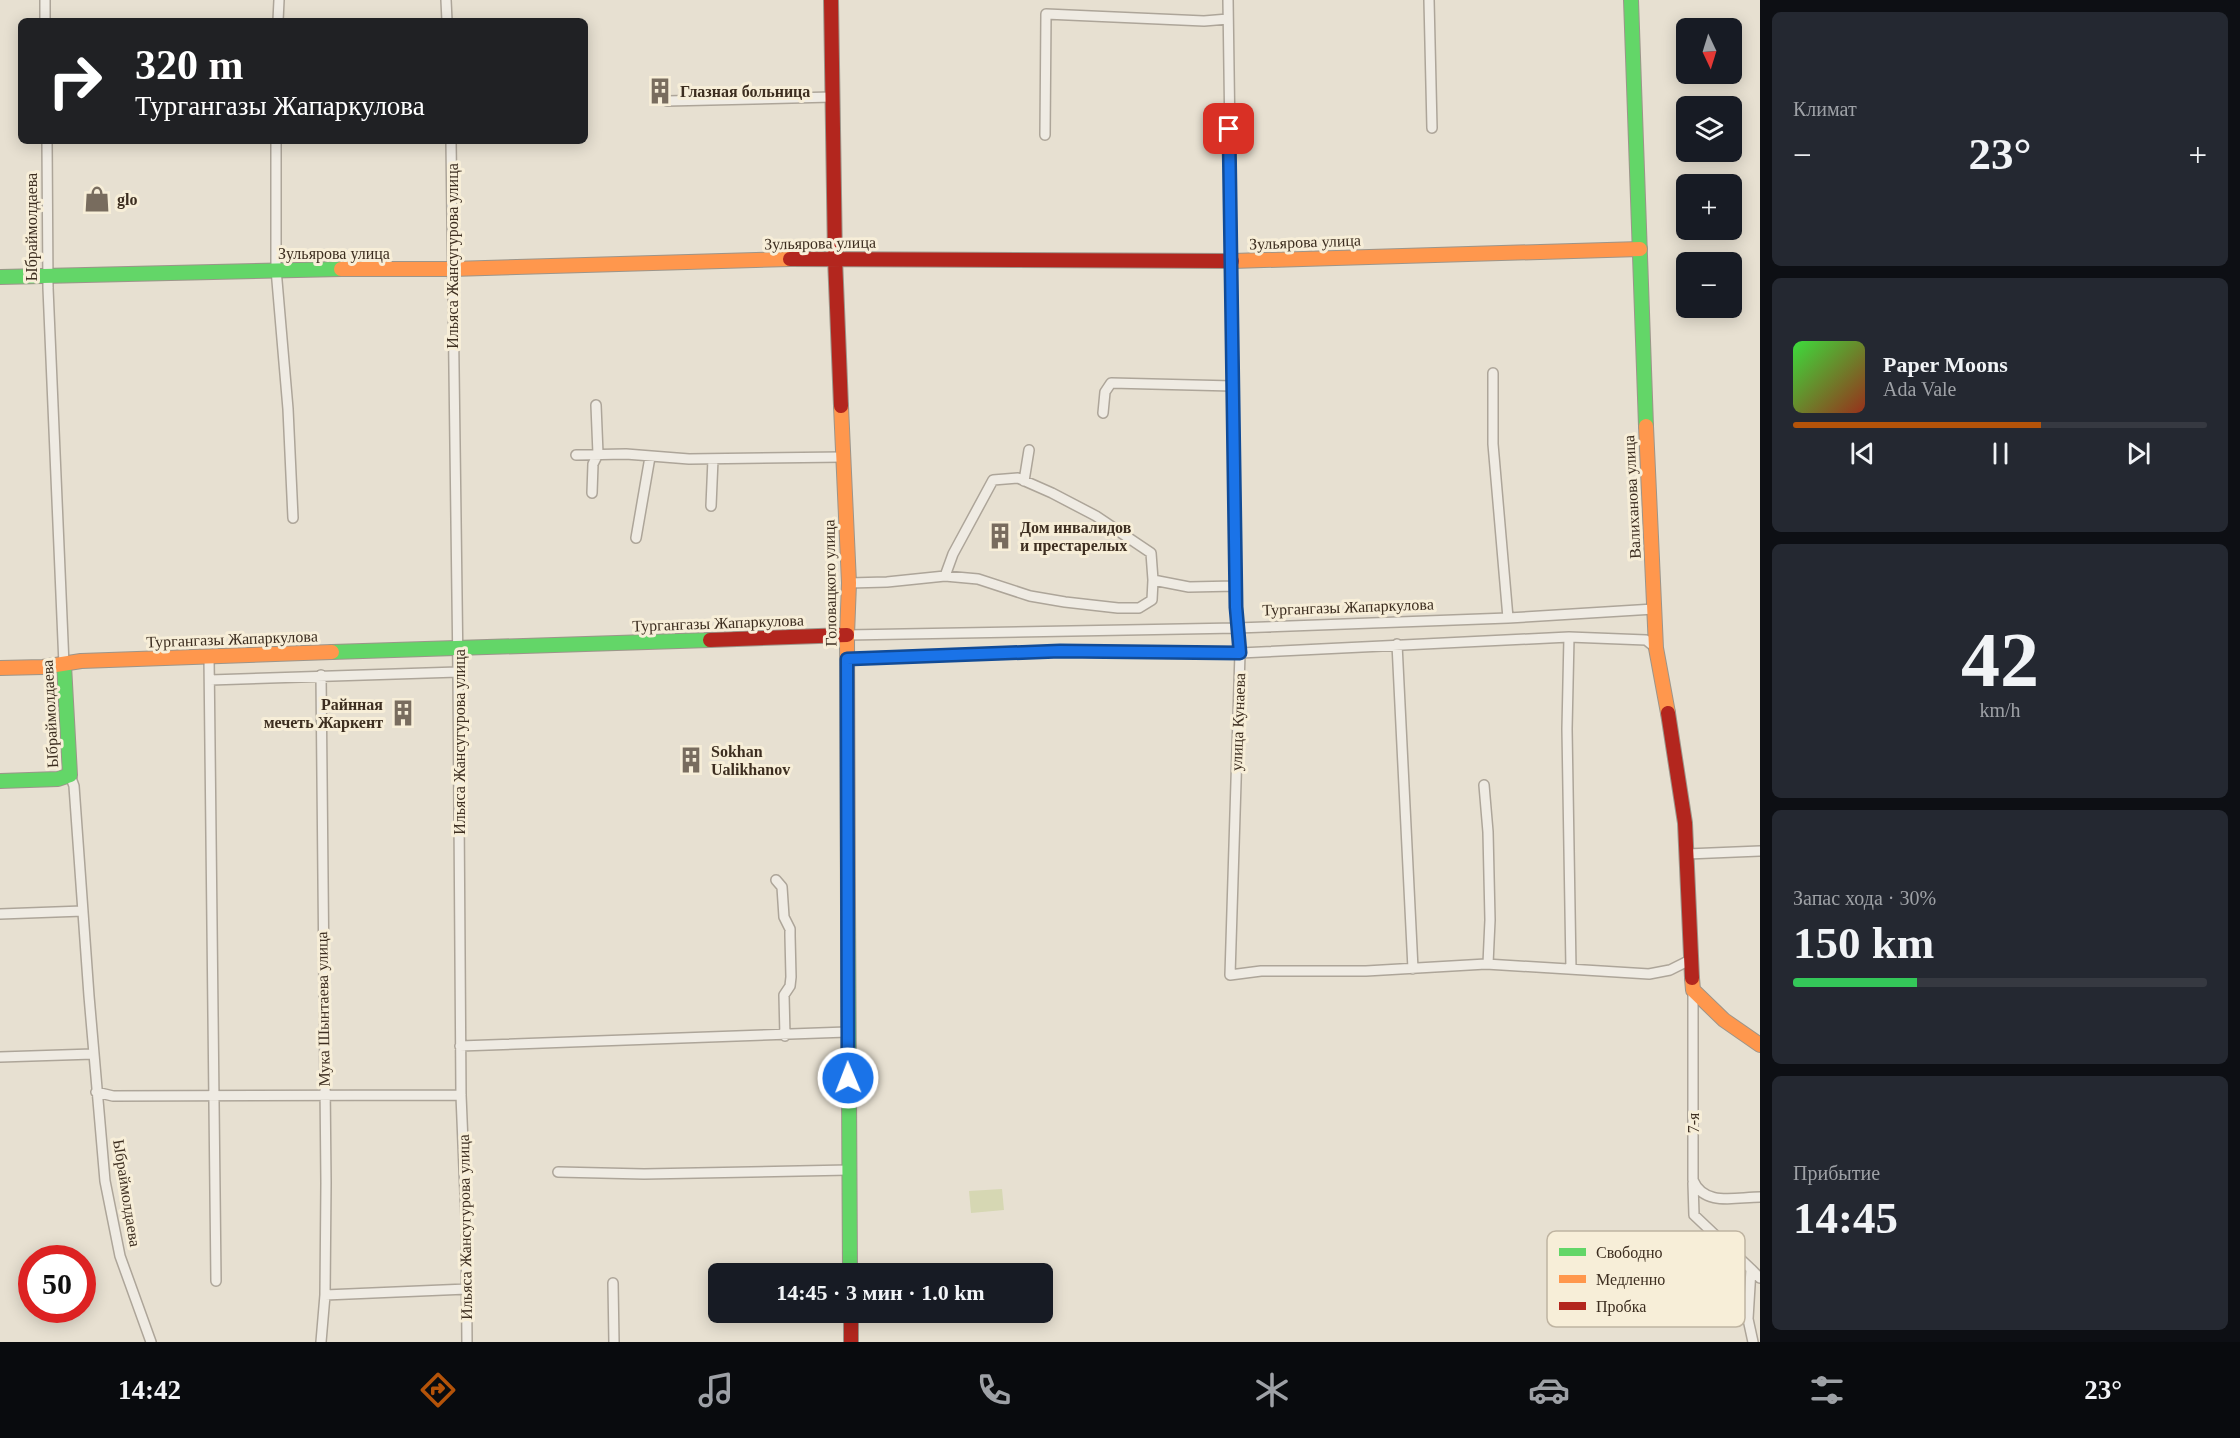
<!DOCTYPE html>
<html lang="ru">
<head>
<meta charset="utf-8">
<style>
  body { margin:0; font-family:"Times New Roman",serif; background:#242831; color:#f1f3f6; height:100vh; display:flex; flex-direction:column; font-size:22px; white-space:nowrap }
  * { box-sizing:border-box; margin:0 }
  p { font-size:20px; color:#9ea1a6 }
  .icon { flex:none; width:33px; height:33px; fill:none; stroke:currentColor; stroke-width:2; stroke-linecap:round; stroke-linejoin:round }
  .map { position:relative; flex:1; overflow:hidden }
  .sheet { display:flex; flex-direction:column; gap:12px; padding:12px; background:#0d0f14; width:480px }
  .sheet>* { flex:none }
  .guide { position:absolute; left:18px; top:18px; width:570px; height:126px; border-radius:9px; box-shadow:0 3px 15px #0003; background:#202124; color:#fff; overflow:hidden }
  .needle { width:39px; rotate:176deg }
  .buttons { position:absolute; left:1676px; top:18px; display:grid; gap:12px }
  .buttons a { display:grid; place-items:center; width:66px; height:66px; border-radius:9px; background:#171b24; box-shadow:0 3px 15px #0003; font-size:30px }
  .speed { position:absolute; left:18px; top:1245px; display:flex; gap:12px; font-size:30px; font-weight:700; text-align:center }
  .speed>* { display:grid; place-content:center; width:78px; height:78px; border-radius:50%; background:#171b24; box-shadow:0 3px 15px #0003; line-height:1 }
  .speed .limit { border:9px solid #d22; background:#fff; color:#111 }
  .pin { position:absolute; display:grid; place-items:center; width:51px; height:51px; color:#fff; margin:-26px; border-radius:12px; box-shadow:0 3px 9px #0006 }
  .me { position:absolute; width:66px; margin:-33px; rotate:359deg; stroke-linejoin:round; filter:drop-shadow(0 0 4px #0008) }
  .turn { display:flex; align-items:center; gap:21px; height:126px; padding:0 18px; font-size:27px }
  .turn .icon { width:78px; height:78px; stroke-width:2.5 }
  .turn b { display:block; font-size:42px; line-height:51px }
  .big { font-size:45px; font-weight:700; line-height:1.1 }
  .sheet .card { flex:1; display:flex; flex-direction:column; justify-content:center; gap:9px; min-width:0; padding:0 21px; border-radius:9px; background:#242831 }
  .sheet .dial { align-items:center; gap:0 }
  .dial b { font-size:78px; line-height:1 }
  .song { display:flex; align-items:center; gap:18px }
  .cover { width:72px; height:72px; border-radius:9px; background:linear-gradient(135deg,hsl(120 70% 55%),hsl(10 70% 35%)) }
  .played { height:6px; border-radius:3px; background:linear-gradient(90deg,#b45309 60%,#363941 60%) }
  .keys { display:flex; justify-content:space-around; direction:ltr }
  .heat { display:flex; justify-content:space-between; align-items:center; font-size:33px; direction:ltr }
  .charge { height:9px; border-radius:4px; background:linear-gradient(90deg,#34c759 30%,#363941 0) }
  .trip { position:absolute; left:708px; top:1263px; width:345px; height:60px; border-radius:9px; background:#171b24; box-shadow:0 3px 15px #0003; font-weight:700; line-height:60px; text-align:center }
  .dock { display:flex; height:96px; justify-content:space-around; align-items:center; background:#090b0e; color:#9ea1a6 }
  .dock .icon { width:42px; height:42px }
  .dock .on { color:#b45309 }
  .dock b { font-size:27px; color:#f1f3f6 }
  main { display:flex; flex:1; min-height:0 }
  .map>svg:first-child { display:block }
</style>
</head>
<body>
<main>
<div class="map">
<svg width="1760" height="1342" viewBox="0 0 1760 1342">
  <rect width="100%" height="100%" fill="#e7e0d1"/>
  <!-- green -->
  <path fill="#d6d7b3" d="M1002,1189l2,21 -33,3 -2,-22z"/>
  <g fill="none" stroke-linecap="round" stroke-linejoin="round">
    <!-- street casing -->
    <g stroke="#ada599" stroke-width="12">
      <path id="street" d="M45,0v21
        M446,0l1,21
        M1228,0l9,628 3,25 -10,322 31,-4h105l120,-7 163,10 21,-4 20,-10
        M1429,0l3,128
        M278,21l1,-21
        M667,101l165,-4
        M1045,135l1,-121 158,7 24,-2
        M47,141l1,147 16,377
        M276,141v128l12,140 5,109
        M451,141l7,531 3,423 5,122 1,125
        M1493,373v71l15,174
        M1103,413l2,-21 6,-9 122,3
        M576,455l50,-1 63,5 154,-2
        M1024,481l5,-31
        M592,493l1,-29 5,-10 -2,-49
        M711,506l2,-47
        M636,538l14,-81
        M945,576l8,-22 40,-74 25,-2 34,15 44,23 55,37 2,27
        M849,583l38,-1 58,-6 33,3 52,17 35,6 53,6h21l13,-8 1,-20 36,7 47,-1
        M847,635l390,-7 271,-10 146,-9
        M1569,637l-2,92 4,240
        M1397,644l16,325
        M209,657l7,624
        M847,659l213,-8 180,2 329,-16 77,3 10,8
        M210,680l248,-8
        M70,775l4,11 15,210 16,185 15,75 31,86
        M1484,785l4,47 2,88 -2,44
        M1687,854l73,-3
        M776,880l6,7 2,30 6,12v7l1,41 -1,9 -6,9 1,41
        M0,914l83,-3
        M1693,990v190c11,27 43,17 67,17
        M460,1046l387,-14
        M0,1057l93,-3
        M96,1092l17,4 348,-1
        M558,1172l86,2 205,-4
        M1693,1183l1,32 57,54 -3,50 5,23
        M1751,1269l9,9
        M613,1283l1,59
        M325,1295l142,-6
        M321,1342l4,-47 1,-112 -5,-508"/>
    </g>
    <!-- fast casing -->
    <g stroke="#9c958a" stroke-width="16">
      <path id="fast" d="M1631,0l15,426
        M0,277l341,-8
        M332,652l378,-12
        M0,781l58,-2 12,-4 -6,-110
        M848,906l2,368"/>
    </g>
    <!-- slow casing -->
    <g stroke="#9c958a" stroke-width="16">
      <path id="slow" d="M1232,261l408,-12
        M341,269h111l338,-10
        M841,406l8,177 -2,52 1,271
        M1646,426l10,222 12,65
        M0,668l43,-1 38,-6 251,-9
        M1692,978l1,12 31,30 36,25"/>
    </g>
    <!-- jam casing -->
    <g stroke="#9c958a" stroke-width="16">
      <path id="jam" d="M831,0l4,258 6,148
        M790,259l442,2
        M710,640l137,-5
        M1668,713l17,110 7,155
        M851,1312v30"/>
    </g>
    <!-- street -->
    <use href="#street" stroke="#efebe3" stroke-width="9"/>
    <!-- fast -->
    <use href="#fast" stroke="#63d668" stroke-width="14"/>
    <!-- slow -->
    <use href="#slow" stroke="#ff974d" stroke-width="14"/>
    <!-- jam -->
    <use href="#jam" stroke="#b3261e" stroke-width="14"/>
  </g>
  <g fill="none" stroke-linecap="round" stroke-linejoin="round">
    <!-- route casing -->
    <g stroke="#114b97" stroke-width="15">
      <path id="route" d="M848,1078l-1,-419 213,-8 180,2 -4,-46 -7,-478"/>
    </g>
    <!-- route -->
    <use href="#route" stroke="#1a73e8" stroke-width="10"/>
  </g>
  <!-- icons -->
  <defs>
    <g id="building-bare" transform="scale(2.07)"><path d="M-4-6H4V6H1V3H-1V6H-4ZM-2.5-4.3h1.7v1.8h-1.7ZM.8-4.3h1.7v1.8H.8ZM-2.5-1h1.7V.8h-1.7ZM.8-1h1.7V.8H.8Z" fill="#786c5e" stroke="#f7eed8" stroke-width="2.5" paint-order="stroke"/></g>
    <g id="shop-bare" transform="scale(2.07)"><path d="M-5-2.5h2.3a2.7 3.5 0 0 1 5.4 0H5L5.5 6h-11ZM-1.5-2.5h3a1.5 2.3 0 0 0-3 0Z" fill="#786c5e" stroke="#f7eed8" stroke-width="2.5" paint-order="stroke"/></g>
  </defs>
  <g fill-rule="evenodd">
    <use href="#building-bare" x="660" y="91"/>
    <use href="#shop-bare" x="97" y="199"/>
    <use href="#building-bare" x="1000" y="536"/>
    <use href="#building-bare" x="403" y="713"/>
    <use href="#building-bare" x="691" y="760"/>
  </g>
  <g text-anchor="middle" dominant-baseline="central" stroke-width="6" stroke-linejoin="round" paint-order="stroke">
    <!-- poi labels -->
    <g font-size="16" font-weight="bold" fill="#3d2e20" stroke="#f7eed8" text-anchor="start">
      <text x="680" y="91">Глазная больница</text>
      <text x="117" y="199">glo</text>
      <text x="1020" y="527">Дом инвалидов<tspan x="1020" dy="18">и престарелых</tspan></text>
      <text x="383" y="704" text-anchor="end">Райнная<tspan x="383" dy="18">мечеть Жаркент</tspan></text>
      <text x="711" y="751">Sokhan<tspan x="711" dy="18">Ualikhanov</tspan></text>
    </g>
    <!-- street labels -->
    <g font-size="16" fill="#3d2e20" stroke="#f7eed8">
      <text transform="translate(31 227) rotate(-90)">Ыбраймолдаева</text>
      <text transform="translate(1305 242) rotate(-2)">Зульярова улица</text>
      <text transform="translate(820 243) rotate(-1)">Зульярова улица</text>
      <text x="334" y="253">Зульярова улица</text>
      <text transform="translate(452 256) rotate(-90)">Ильяса Жансугурова улица</text>
      <text transform="translate(1632 497) rotate(-93)">Валиханова улица</text>
      <text transform="translate(830 583) rotate(-91)">Головацкого улица</text>
      <text transform="translate(1348 607) rotate(-2)">Тургангазы Жапаркулова</text>
      <text transform="translate(718 623) rotate(-2)">Тургангазы Жапаркулова</text>
      <text transform="translate(232 639) rotate(-2)">Тургангазы Жапаркулова</text>
      <text transform="translate(50 714) rotate(-93)">Ыбраймолдаева</text>
      <text transform="translate(1238 722) rotate(-88)">улица Кунаева</text>
      <text transform="translate(459 742) rotate(-90)">Ильяса Жансугурова улица</text>
      <text transform="translate(323 1009) rotate(-91)">Мука Шынтаева улица</text>
      <text transform="translate(1693 1123) rotate(-90)">7-я</text>
      <text transform="translate(127 1193) rotate(81)">Ыбраймолдаева</text>
      <text transform="translate(465 1227) rotate(-91)">Ильяса Жансугурова улица</text>
    </g>
  </g>
  <!-- legend -->
  <rect x="1547" y="1231" width="198" height="96" rx="9" fill="#f7eed8" stroke="#bfb4a1" stroke-width="1.5"/>
  <rect x="1559" y="1248" width="27" height="8" fill="#63d668"/>
  <rect x="1559" y="1275" width="27" height="8" fill="#ff974d"/>
  <rect x="1559" y="1302" width="27" height="8" fill="#b3261e"/>
  <g font-size="16" fill="#3d2e20">
    <text x="1596" y="1258">Свободно</text>
    <text x="1596" y="1285">Медленно</text>
    <text x="1596" y="1312">Пробка</text>
  </g>
</svg>
<div class="buttons">
<a><svg class="needle" viewBox="-14 -14 28 28"><path d="M0-13l5 13h-10z" fill="#e53935"/><path d="M0 13l5-13h-10z" fill="#9ea1a6"/></svg></a>
<a><svg class="icon" aria-label="layers" viewBox="0 0 24 24"><path d="M12 4l9 5-9 5-9-5zM3 14l9 5 9-5"/></svg></a>
<a>+</a>
<a>−</a>
</div>
<div class="speed"><div class="limit">50</div></div>
<div class="pin" style="left:1229px;top:129px;background:#d93025"><svg class="icon" aria-label="arrive" viewBox="0 0 24 24"><path d="M6 21V4h12l-3 4 3 4H6"/></svg></div>
<svg class="me" style="left:848px;top:1078px" viewBox="-20 -20 40 40"><circle r="17" fill="#1a73e8" stroke="#fff" stroke-width="3"/><path d="M0-11L8 9 0 5-8 9z" fill="#fff"/></svg>
<div class="trip">14:45 · 3 мин · 1.0 km</div>
<div class="guide">
<div class="turn"><svg class="icon" aria-label="right" viewBox="0 0 24 24"><path d="M7 20v-9h11M14 6l5 5-5 5"/></svg><div><b>320 m</b>Тургангазы Жапаркулова</div></div>
</div>
</div>
<section class="sheet">
<div class="card"><p>Климат</p>
<div class="heat"><a>−</a><b class="big">23°</b><a>+</a></div>
</div>
<div class="card">
<div class="song"><i class="cover"></i><div><b>Paper Moons</b><p>Ada Vale</p></div></div>
<div class="played"></div>
<div class="keys"><svg class="icon" aria-label="previous" viewBox="0 0 24 24"><path d="M18 5L8 12l10 7zM5 5v14"/></svg><svg class="icon" aria-label="pause" viewBox="0 0 24 24"><path d="M8 5v14M16 5v14"/></svg><svg class="icon" aria-label="next" viewBox="0 0 24 24"><path d="M6 5l10 7-10 7zM19 5v14"/></svg></div>
</div>
<div class="card dial"><b>42</b><p>km/h</p></div>
<div class="card"><p>Запас хода · 30%</p><b class="big">150 km</b><div class="charge"></div></div>
<div class="card"><p>Прибытие</p><b class="big">14:45</b></div>
</section>
</main>
<nav class="dock">
<b>14:42</b>
<svg class="icon on" aria-label="directions" viewBox="0 0 24 24"><path d="M12 3l9 9-9 9-9-9zM9 14v-3h6M13 9l2 2-2 2"/></svg>
<svg class="icon" aria-label="music" viewBox="0 0 24 24"><path d="M9 18V5l10-2v13"/><circle cx="6" cy="18" r="3"/><circle cx="16" cy="16" r="3"/></svg>
<svg class="icon" aria-label="phone" viewBox="0 0 24 24"><path d="M5 4h4l2 5-3 2q2 4 5 5l2-3 5 2v4C11 20 4 13 5 4z"/></svg>
<svg class="icon" aria-label="climate" viewBox="0 0 24 24"><path d="M12 3v18M4 7l16 10M4 17L20 7"/></svg>
<svg class="icon" aria-label="car" viewBox="0 0 24 24"><path d="M5 17H2v-5l4-1 3-4h7l3 4 3 1v5h-3M9 17h6M6 11h13"/><circle cx="7" cy="17" r="2"/><circle cx="17" cy="17" r="2"/></svg>
<svg class="icon" aria-label="filters" viewBox="0 0 24 24"><path d="M4 7h16M4 17h16"/><circle cx="9" cy="7" r="2"/><circle cx="15" cy="17" r="2"/></svg>
<b>23°</b>
</nav>
</body>
</html>
